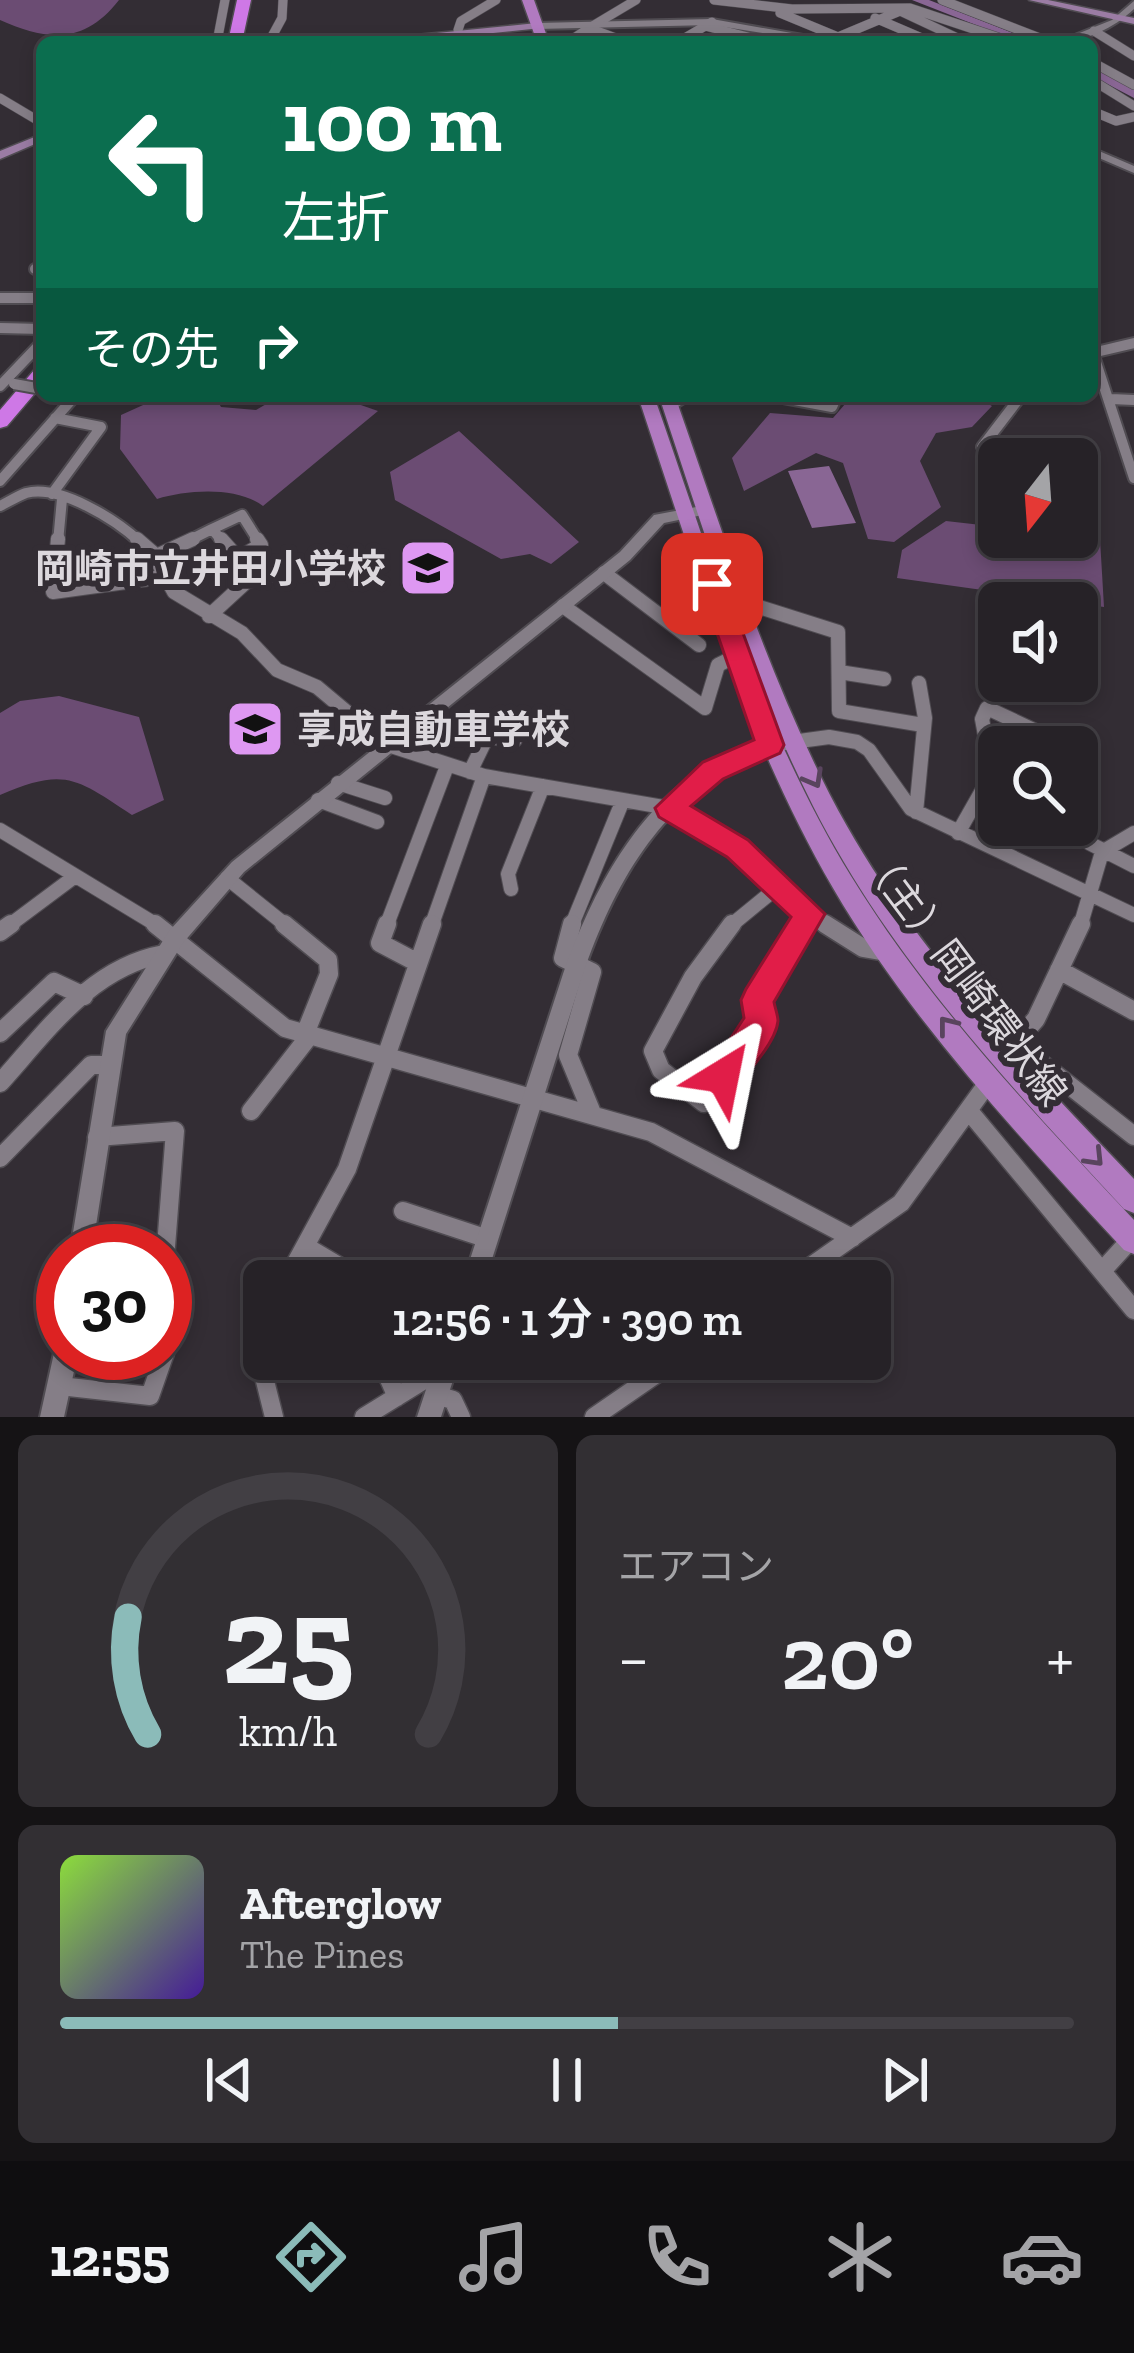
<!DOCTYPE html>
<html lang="ja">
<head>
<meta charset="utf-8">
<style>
  body { margin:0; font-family:"Zilla Slab","Noto Sans JP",serif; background:#322f33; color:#f1f3f6; height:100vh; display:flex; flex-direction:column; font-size:45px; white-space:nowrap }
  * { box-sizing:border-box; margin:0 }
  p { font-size:39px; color:#a4a4a7 }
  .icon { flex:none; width:66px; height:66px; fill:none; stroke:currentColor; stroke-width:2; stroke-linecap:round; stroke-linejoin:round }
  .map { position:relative; height:1417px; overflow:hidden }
  .details { display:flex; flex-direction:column; gap:18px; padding:18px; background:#151315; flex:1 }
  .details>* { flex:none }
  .guide { position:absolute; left:36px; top:36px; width:1062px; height:366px; border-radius:18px; box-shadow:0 6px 18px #0003,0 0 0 3px #423f44; background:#0b6e4f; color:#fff; overflow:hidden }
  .needle { width:78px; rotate:197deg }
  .fabs { position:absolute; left:978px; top:438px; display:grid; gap:24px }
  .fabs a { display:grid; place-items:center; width:120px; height:120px; border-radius:18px; background:#262227; box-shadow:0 6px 18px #0003,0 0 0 3px #423f44; font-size:60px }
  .speed { position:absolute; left:36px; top:1224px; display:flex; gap:24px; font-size:60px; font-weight:700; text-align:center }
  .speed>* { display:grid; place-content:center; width:156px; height:156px; border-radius:50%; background:#262227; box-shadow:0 6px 18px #0003,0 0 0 3px #423f44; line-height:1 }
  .speed .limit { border:18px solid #d22; background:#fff; color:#111 }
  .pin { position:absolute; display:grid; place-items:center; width:102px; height:102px; color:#fff; margin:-51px; border-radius:24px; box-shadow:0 6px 18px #0006 }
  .me { position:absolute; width:132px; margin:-66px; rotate:35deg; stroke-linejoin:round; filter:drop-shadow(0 0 9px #0008) }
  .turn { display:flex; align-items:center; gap:42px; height:252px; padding:0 48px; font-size:54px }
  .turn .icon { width:156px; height:156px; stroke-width:2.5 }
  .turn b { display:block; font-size:84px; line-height:102px }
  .then { display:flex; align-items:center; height:114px; padding:0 48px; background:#0003; gap:24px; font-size:45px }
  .big { font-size:90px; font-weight:600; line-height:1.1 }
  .details .card { flex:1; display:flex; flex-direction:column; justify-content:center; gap:18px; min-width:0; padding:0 42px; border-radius:18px; background:#322f33 }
  .details .dial { align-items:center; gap:0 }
  .dial svg { height:312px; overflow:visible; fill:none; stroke:#423f44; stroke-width:7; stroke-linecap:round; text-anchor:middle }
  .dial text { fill:#f1f3f6; stroke:none }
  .song { display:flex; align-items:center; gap:36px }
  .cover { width:144px; height:144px; border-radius:18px; background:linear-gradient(135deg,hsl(90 70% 55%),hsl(260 70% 35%)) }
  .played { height:12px; border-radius:6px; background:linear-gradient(90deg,#8bbbb9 55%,#423f44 55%) }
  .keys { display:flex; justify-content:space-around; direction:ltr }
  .heat { display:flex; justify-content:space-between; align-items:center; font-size:66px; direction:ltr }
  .details .tiles { flex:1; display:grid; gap:18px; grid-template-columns:1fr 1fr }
  .card:last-child { grid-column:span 2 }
  .trip { position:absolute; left:243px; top:1260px; width:648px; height:120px; border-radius:18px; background:#262227; box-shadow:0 6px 18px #0003,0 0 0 3px #423f44; font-weight:600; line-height:120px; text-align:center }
  .tabs { display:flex; height:192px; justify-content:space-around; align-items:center; background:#0f0e10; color:#a4a4a7 }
  .tabs .icon { width:84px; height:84px }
  .tabs .current { color:#8bbbb9 }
  .tabs b { font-size:54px; color:#f1f3f6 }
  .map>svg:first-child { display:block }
</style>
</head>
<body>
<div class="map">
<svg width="1134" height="1417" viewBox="0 0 1134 1417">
  <rect width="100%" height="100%" fill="#332d34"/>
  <!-- green -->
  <path fill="#6b4c73" d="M0,0h119c-35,45 -72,41 -119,20z
    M163,396h52l6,11 35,3 24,-14h55l43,15 -115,95c-27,-20 -76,-16 -106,-7l-37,-50 1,-34z
    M852,396h122l18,10 -20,21 -36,6 -16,28 21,46 -47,35 -26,-3 -25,-76 -27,-10 -72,38 -12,-33 38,-45 63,5z
    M459,431l120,111 -28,22 -21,-10 -29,5 -106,-59 -5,-28z
    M946,521l53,6v10l101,2 4,68 -207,-29 5,-28z
    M59,696l80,21 25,83 -32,15c-56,-37 -67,-48 -132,-20v-82l20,-12z"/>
  <!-- water -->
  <path fill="#896694" d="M829,466l27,57 -44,5 -24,-57z"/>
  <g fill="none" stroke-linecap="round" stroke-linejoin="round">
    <!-- river -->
    <path fill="#896694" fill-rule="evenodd" d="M912,0h17l107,42h-17z
      M1092,67l42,22v9l-42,-22z"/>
    <!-- minor-far3 casing -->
    <g stroke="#504c52" stroke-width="10">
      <path id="minor-far3" d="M714,0l78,9 118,-1 102,34
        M942,0l108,42
        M780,13l58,24 -4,4
        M875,18l56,24
        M705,26l62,16
        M589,28l47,-28
        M458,30l3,-9 35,-21
        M1094,31l40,25
        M838,37l62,-26 66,31
        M217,42l8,-42
        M269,42l13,-24 1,-18
        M428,42h59
        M568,42l21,-14 37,14
        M678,42l34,-20
        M1092,62l42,23
        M1092,80l42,26
        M0,98l42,25
        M1092,111l24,10 18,-4"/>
    </g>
    <!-- minor-far2 casing -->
    <g stroke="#504c52" stroke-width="14">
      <path id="minor-far2" d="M35,269h7
        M0,298h42
        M0,328l42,1
        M1092,353l42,-10
        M1093,353l41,125
        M0,386l42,-44
        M773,396l59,11 5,-11
        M1111,399l23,1
        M670,406l16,-10
        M982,447l39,-51
        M0,481l75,-85
        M52,494l49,-67 -46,-9
        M0,506c8,-4 18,-10 26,-13 34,-9 90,27 114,49
        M212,529l11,13
        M212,529l30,-14 17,27
        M58,542l4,-43
        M186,542l26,-13"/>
    </g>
    <!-- minor-far1 casing -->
    <g stroke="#504c52" stroke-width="16">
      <path id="minor-far1" d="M58,539l-5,53 109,-15
        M137,539l15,13 22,40 68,41 35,37 40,17 68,57 99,32 185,32 69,40 90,79
        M221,539l17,19 23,-13 -4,-6
        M154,557l39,-18
        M604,573l95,72
        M563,606l142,102 13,-43 20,-10
        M759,607l79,25 1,79 84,14
        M209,616l37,-34 38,-11
        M839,672l45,7
        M770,745l59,-8 28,5 12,8 42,59 223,106
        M470,772l17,-35 28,3
        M338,783l47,15
        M1077,784l12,59 45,23
        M318,800l59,22
        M916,812l9,-94 -6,-35
        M0,830l160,97
        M958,833l34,-60 -10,-54 5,-11 83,39
        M227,878l61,49
        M511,889l-3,-15 35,-88
        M7,927l67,-50
        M386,927l61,-161
        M431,927l53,-151
        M571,927l52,-127
        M729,927l50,-41
        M801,927l8,-13
        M1080,927l22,-75 32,-19"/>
    </g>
    <!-- minor casing -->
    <g stroke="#504c52" stroke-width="21">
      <path id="minor" d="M155,924l130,104 366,104 201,106
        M284,924l44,36 1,14 -24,60
        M387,924l-7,19 38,20
        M572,924l-9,34 29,14 -24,83 24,58
        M732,924l-39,53 -40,74 8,19 43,33 57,-82 -4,-21 46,-76
        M825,924l38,24 23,4
        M0,932l11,-8
        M1059,970l75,41
        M0,1033l54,-51 30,14
        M1018,1045l116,91
        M1002,1058l34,-39 45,-95
        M0,1083c47,-52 91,-116 164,-129
        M251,1111l59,-76
        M969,1111l165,199
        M97,1137l78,-6 -10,128
        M0,1158l91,-93h16
        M403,1211l85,28
        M305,1246l59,35
        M1102,1271l30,-33
        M286,1281l61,-112 85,-245
        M790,1281l111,-78 89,-123
        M264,1320l-8,25 18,72
        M165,1323v29
        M380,1359l17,38
        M60,1386l90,10 15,-43
        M436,1395l17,5 8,17
        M364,1417l68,-42 10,2
        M594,1417l84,-58"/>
    </g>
    <!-- tertiary casing -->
    <g stroke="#504c52" stroke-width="4">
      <path id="tertiary" d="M1134,1v8c-20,19 -49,33 -77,33l55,-22z
        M712,19l131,23h-23l-108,-17 -175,4 -5,-3 5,-3z
        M1092,148l42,18v7l-42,-18z
        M707,505l5,2 2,3 -2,3 -48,10 -34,37 -386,312 -61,71 -57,91 -34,217h-22l36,-220 63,-100 63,-69 388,-310 34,-37z
        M770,738l6,2 2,5 -2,5c-105,33 -159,125 -193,224l-98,307h-22l100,-307c37,-103 94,-205 207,-236z
        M63,1343v10h15l-14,64h-24l14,-64 4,-8z
        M436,1359h24l-19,58h-24z"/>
    </g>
    <!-- secondary casing -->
    <g stroke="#504c52" stroke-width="3">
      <path id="secondary" d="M1029,0h19l86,18v6z
        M537,23l5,3 -1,2 -134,14h-36l5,-3z
        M42,134v7l-42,18v-8z"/>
    </g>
    <!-- primary casing -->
    <g stroke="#504c52" stroke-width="3">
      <path id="primary" d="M522,0h12l15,42h-12z
        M638,396h16c57,162 106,332 197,480 78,127 181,235 283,344v34l-10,-4c-105,-114 -213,-228 -291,-362 -89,-153 -139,-325 -195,-492z
        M659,396h16c47,134 90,272 155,399 75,145 192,267 304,384v34l-10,-4c-115,-124 -234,-251 -311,-403 -66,-131 -108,-272 -154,-410z"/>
    </g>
    <!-- motorway casing -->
    <g stroke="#504c52" stroke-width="3">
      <path id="motorway" d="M237,0h14l-9,42h-14z
        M42,367v18l-35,41 -7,2v-18l35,-41z"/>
    </g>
    <!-- minor-far3 -->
    <use href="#minor-far3" stroke="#857e87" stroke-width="9"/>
    <!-- minor-far2 -->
    <use href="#minor-far2" stroke="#857e87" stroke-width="10"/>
    <!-- minor-far1 -->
    <use href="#minor-far1" stroke="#857e87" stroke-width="14"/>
    <!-- minor -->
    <use href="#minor" stroke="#857e87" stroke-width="18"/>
    <!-- tertiary -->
    <use href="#tertiary" fill="#857e87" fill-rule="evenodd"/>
    <!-- secondary -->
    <use href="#secondary" fill="#9b7ca4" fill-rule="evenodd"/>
    <!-- primary -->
    <use href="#primary" fill="#b17ac0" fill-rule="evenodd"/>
    <!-- motorway -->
    <use href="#motorway" fill="#ce78e6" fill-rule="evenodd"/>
    <!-- minor-bridge casing -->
    <g stroke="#504c52" stroke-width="14" stroke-linecap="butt">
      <path id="minor-bridge" d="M14,384l28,5"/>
    </g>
    <!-- minor-bridge -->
    <use href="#minor-bridge" stroke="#857e87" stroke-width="10"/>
  </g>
  <!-- one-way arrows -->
  <defs><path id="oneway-chevron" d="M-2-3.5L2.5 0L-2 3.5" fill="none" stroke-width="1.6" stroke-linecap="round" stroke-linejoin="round" transform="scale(3)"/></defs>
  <g stroke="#59445e">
    <use href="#oneway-chevron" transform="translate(814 779) rotate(61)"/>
    <use href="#oneway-chevron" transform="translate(947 1025) rotate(-128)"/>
    <use href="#oneway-chevron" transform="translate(1095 1158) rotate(46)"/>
  </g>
  <!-- route -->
  <path fill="#e11d48" stroke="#92132f" stroke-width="3" d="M712,575l13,9 59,161 -4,8 -57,26 -32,27 57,34 77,74 -51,88c1,6 4,13 4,19 -2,21 -37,64 -55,71l-12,-5 -5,-11 38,-58 -3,-18 5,-11 45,-72 -64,-60 -68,-40 -4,-9 48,-46 51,-22 -54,-156z"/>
  <!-- icons -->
  <defs>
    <g id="school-square" transform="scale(3)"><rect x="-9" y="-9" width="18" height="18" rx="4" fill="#de98f2" stroke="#332d34"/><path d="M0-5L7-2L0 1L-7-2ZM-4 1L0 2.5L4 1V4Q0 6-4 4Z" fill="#111"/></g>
  </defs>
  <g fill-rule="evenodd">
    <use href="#school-square" x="428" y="568"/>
    <use href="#school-square" x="255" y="729"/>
  </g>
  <g text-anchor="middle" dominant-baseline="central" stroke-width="12" stroke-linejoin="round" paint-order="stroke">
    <!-- poi labels -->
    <g font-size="39" font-weight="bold" fill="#dcd8dd" stroke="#332d34" text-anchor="end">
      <text x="386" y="568">岡崎市立井田小学校</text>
      <text x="297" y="729" text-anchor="start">享成自動車学校</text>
    </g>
    <!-- street labels -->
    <g font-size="39" fill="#dcd8dd" stroke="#332d34">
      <text transform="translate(964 976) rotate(53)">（主）岡崎環状線</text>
    </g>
  </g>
</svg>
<div class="fabs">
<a><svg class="needle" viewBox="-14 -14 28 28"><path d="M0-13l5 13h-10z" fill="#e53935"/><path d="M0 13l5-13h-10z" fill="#a4a4a7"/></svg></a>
<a><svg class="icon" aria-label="sound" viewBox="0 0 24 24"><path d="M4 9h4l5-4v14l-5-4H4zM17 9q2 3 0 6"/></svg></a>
<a><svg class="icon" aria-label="search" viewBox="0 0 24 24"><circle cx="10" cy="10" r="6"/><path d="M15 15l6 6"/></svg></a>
</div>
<div class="speed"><div class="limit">30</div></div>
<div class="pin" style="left:712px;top:584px;background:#d93025"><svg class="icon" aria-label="arrive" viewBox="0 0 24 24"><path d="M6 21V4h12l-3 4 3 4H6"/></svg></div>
<svg class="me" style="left:723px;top:1076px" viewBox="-20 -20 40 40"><path d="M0-17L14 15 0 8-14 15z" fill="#e11d48" stroke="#fff" stroke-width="4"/></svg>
<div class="trip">12:56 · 1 分 · 390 m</div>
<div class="guide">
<div class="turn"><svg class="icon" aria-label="left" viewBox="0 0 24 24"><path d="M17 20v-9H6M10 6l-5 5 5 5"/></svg><div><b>100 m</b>左折</div></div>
<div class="then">その先<svg class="icon" aria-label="right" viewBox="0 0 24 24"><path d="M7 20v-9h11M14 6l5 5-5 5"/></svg></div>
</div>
</div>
<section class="details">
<div class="tiles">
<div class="card dial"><svg viewBox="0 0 100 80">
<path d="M14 69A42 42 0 1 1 86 69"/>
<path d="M14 69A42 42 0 0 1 9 39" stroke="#8bbbb9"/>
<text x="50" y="56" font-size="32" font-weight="700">25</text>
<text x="50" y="72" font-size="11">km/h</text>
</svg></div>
<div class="card"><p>エアコン</p>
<div class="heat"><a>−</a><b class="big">20°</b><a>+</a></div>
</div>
<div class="card">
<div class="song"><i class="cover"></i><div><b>Afterglow</b><p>The Pines</p></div></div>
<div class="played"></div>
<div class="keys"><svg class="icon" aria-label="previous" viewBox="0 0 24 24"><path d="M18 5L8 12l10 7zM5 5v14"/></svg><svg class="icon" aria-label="pause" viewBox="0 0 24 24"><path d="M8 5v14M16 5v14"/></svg><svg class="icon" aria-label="next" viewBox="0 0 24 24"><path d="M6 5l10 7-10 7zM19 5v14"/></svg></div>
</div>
</div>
</section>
<nav class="tabs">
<b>12:55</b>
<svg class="icon current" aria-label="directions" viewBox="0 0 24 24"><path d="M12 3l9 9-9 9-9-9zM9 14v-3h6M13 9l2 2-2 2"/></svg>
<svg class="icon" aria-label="music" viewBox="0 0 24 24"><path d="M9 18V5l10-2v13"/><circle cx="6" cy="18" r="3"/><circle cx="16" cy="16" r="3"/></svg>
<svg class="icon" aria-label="phone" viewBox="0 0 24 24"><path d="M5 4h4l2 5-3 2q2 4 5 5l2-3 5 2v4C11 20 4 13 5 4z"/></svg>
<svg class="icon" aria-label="climate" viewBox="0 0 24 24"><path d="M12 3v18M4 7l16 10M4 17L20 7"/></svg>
<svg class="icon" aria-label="car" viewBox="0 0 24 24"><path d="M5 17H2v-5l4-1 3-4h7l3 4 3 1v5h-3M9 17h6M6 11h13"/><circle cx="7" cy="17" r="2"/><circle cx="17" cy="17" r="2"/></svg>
</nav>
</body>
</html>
